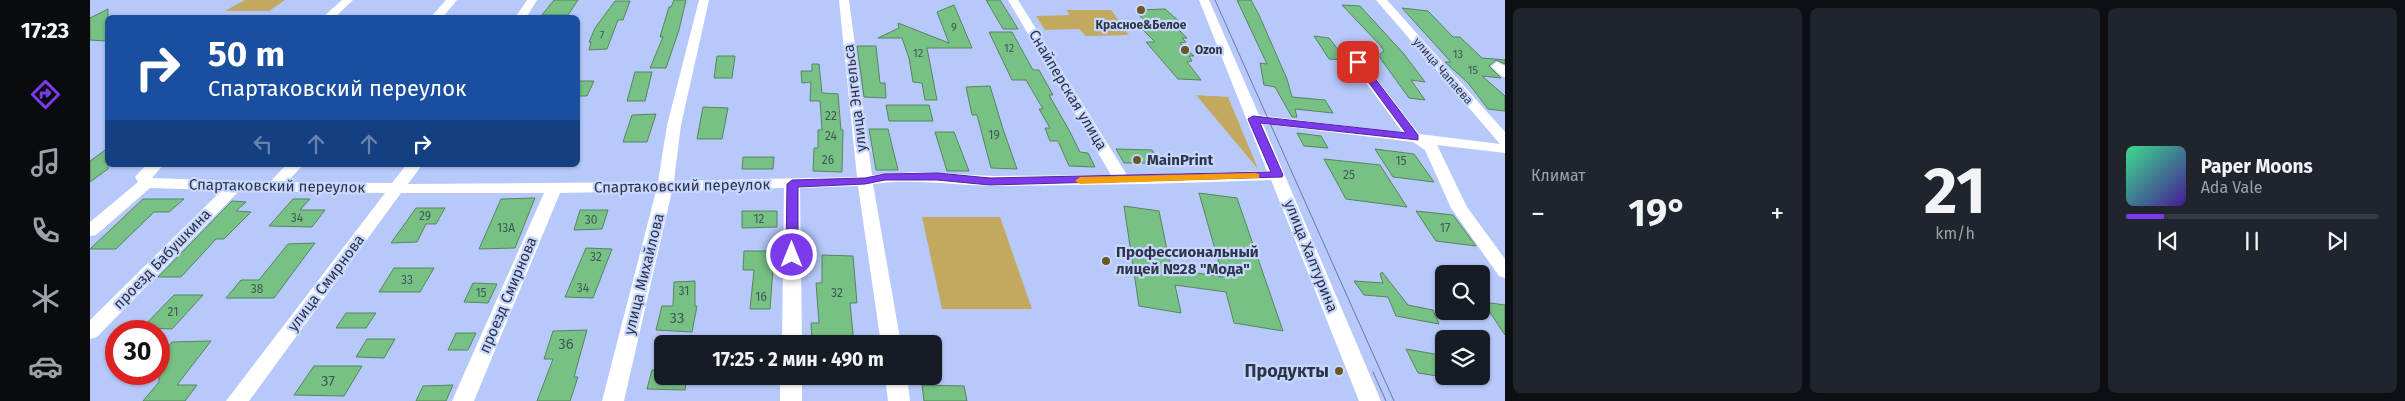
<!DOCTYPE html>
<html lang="ru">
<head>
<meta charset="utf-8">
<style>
  body { margin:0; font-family:"Fira Sans",sans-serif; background:#20242c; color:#f1f3f6; height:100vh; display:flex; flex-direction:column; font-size:19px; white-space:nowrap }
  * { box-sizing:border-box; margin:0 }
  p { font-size:16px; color:#9ea1a6 }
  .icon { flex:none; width:28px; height:28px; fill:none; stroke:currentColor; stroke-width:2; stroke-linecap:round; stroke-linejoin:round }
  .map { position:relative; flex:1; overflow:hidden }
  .side { display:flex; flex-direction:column; gap:8px; padding:8px; background:#0d0f14; width:900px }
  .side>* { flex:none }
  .top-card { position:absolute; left:15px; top:15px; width:475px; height:152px; border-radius:8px; box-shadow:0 1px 4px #0004; background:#1a4fa0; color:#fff; overflow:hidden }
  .fabs { position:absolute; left:1345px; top:265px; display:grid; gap:10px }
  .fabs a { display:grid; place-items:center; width:55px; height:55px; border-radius:8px; background:#171b24; box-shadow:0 1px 4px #0004; font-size:25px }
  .speed { position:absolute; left:15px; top:320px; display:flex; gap:10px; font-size:25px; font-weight:700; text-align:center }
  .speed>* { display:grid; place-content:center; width:65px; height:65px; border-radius:50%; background:#171b24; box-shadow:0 1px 4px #0004; line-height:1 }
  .speed .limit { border:8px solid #d22; background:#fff; color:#111 }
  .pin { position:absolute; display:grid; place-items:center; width:42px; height:42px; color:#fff; margin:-21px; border-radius:10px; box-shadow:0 2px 8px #0006 }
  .me { position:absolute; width:55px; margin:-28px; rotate:0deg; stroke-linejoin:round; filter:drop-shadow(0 0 4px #0008) }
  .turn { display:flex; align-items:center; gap:18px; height:105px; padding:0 20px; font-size:22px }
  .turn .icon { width:65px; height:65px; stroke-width:2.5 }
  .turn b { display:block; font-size:35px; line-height:42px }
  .lanes { display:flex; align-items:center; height:48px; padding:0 20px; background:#0003; justify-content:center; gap:25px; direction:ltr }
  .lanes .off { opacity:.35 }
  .big { font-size:38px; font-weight:700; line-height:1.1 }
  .side .widget { flex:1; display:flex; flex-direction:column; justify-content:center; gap:8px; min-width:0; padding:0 18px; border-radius:8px; background:#20242c }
  .side .dial { align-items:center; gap:0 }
  .dial b { font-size:65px; line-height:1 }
  .song { display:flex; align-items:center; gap:15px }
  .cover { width:60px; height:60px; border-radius:8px; background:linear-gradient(135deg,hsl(150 70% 55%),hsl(260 70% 35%)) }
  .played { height:5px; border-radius:2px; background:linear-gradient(90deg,#7c3aed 15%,#363941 15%) }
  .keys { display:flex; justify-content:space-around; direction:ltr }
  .heat { display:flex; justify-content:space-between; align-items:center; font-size:28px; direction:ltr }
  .side .tiles { flex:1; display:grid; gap:8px; grid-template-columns:repeat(3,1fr) }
  .trip { position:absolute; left:564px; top:335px; width:288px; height:50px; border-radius:8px; background:#171b24; box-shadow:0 1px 4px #0004; font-weight:700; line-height:50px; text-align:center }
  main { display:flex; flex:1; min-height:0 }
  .tab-bar { display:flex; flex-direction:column; width:90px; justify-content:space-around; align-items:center; background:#090b0e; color:#9ea1a6 }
  .tab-bar .icon { width:35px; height:35px }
  .tab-bar .on { color:#7c3aed }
  .tab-bar b { font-size:22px; color:#f1f3f6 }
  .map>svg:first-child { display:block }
</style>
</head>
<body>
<main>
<nav class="tab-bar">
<b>17:23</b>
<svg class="icon on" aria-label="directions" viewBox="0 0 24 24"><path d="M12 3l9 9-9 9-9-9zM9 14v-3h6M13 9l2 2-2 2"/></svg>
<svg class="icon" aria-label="music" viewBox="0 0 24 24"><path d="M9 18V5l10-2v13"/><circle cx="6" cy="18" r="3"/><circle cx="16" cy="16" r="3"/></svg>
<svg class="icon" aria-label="phone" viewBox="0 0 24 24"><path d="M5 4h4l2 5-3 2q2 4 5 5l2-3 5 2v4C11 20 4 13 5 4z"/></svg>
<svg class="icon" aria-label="climate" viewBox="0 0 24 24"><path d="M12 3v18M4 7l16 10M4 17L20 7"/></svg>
<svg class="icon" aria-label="car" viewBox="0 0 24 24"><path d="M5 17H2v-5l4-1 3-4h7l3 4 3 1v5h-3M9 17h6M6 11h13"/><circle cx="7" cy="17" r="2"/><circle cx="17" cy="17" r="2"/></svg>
</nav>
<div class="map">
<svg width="1415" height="401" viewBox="0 0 1415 401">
  <rect width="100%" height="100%" fill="#b7c9fb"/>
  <!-- green -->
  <path fill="#c3a860" d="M155,0h40l-16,11h-44z
    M976,10h45l18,25 -43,1 -7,-7 -34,1 -9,-14 34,-1z
    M1106,95l32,2 30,72z
    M832,217h78l32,92h-90z"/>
  <!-- building -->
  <path fill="#77c185" stroke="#588360" d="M464,0h24l-10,15h-26z
    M584,0h12l-7,30 -13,38h-16l13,-31h-3l9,-30h2z
    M896,0h14l18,29h-15z
    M1147,0h14l8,15 28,64 5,18 33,3 8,13 -38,-4 2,8h-5l-17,-30 -11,-2 -4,-22 7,1z
    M525,1h15l-7,19h-5l-11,29 -18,1 2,-8h-2l6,-14z
    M864,5l18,43h-45l10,52h-12l-3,-17 -9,-1 -4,-24 -7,-20h-24l21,-10 -1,-5 51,20 -12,-31z
    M1252,5l18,1 44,48 21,28 -14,-2 14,20 -16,-2 -31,-43 6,-4 -4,-6z
    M1312,8l26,3 25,26h7l22,21 23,2v4l-9,-4 -7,6 12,12 -19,-2 23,20v15l-17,-2 -20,-26 -23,-21h6z
    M18,9v32l-18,-1v-22z
    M1075,9l16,14h-9l15,15h-5l4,4 -6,1 14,13h-5l3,5 -5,1 14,18 -23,-1 -32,-37h9l-14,-14 3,-1 -2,-2h7l-13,-13h3l-2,-2z
    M899,32h23l21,38h6l14,25h-4l20,35 11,22 8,1 7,14 -26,-1 -11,-25h-8l-5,-13h5l-11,-19h4l-17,-29h-14z
    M1224,36l15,2 17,22 -17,-1z
    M767,46h19l4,37h5l1,15 -22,-1z
    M627,56h18l-3,22h-18z
    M722,64h7l3,29 16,1 3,36h2l-1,42 -29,-1 1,-23h4v-18h4l-2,-29h-10l1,-19 -9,1 -1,-12h11z
    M545,72h17l-7,29h-18z
    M488,81h16l-7,15h-9z
    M900,86l13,43 14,40 -26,-1 -14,-53h-5l-6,-28z
    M796,105h43l4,16h-44z
    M613,107l25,1 -6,31h-25z
    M566,114l-9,28h-24l9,-27z
    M779,129h19l10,41h-22z
    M845,132h19l15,39h-22z
    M1207,133l24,3 7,12 -24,-2z
    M18,148v21l-18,13v-21z
    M1026,149l36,1 9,13h-37z
    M1285,149l39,5 20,28 -41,-5z
    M653,157h31l-1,12h-31z
    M1234,159l56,6 27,42 -61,-8z
    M1109,193l38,5 46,133 -49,-8 -8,-31 -51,-7 6,28 -42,-7 -15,-100 35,5 12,58 52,8z
    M445,198l-20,50 -36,1 22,-50z
    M53,199h41l-15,13h-15l-38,37h-26z
    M203,199h17l-10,11h25l-13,17 -43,-1z
    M142,201l14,1 -10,9 15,1 -27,27h-8l-35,38h-23z
    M326,208h29l-9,16h-10l-9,18 -26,1z
    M490,210h28l-6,19 -28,1z
    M652,211h35v16l-35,1z
    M1326,211l37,4 23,31 -40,-5z
    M225,243l-41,55h-48l15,-18h18l29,-36z
    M496,248l26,1 -19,49 -28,-1z
    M654,251h36l1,18h-8l-3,40h-20l4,-39h-11z
    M732,255l31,1 4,47h-7l4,41h-42l-1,-21h8l-3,-40h6z
    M304,268h40l-14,24h-41z
    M1292,272l26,33 25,5 6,14 -43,-8 -8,-19 -24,-2 -10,-14 29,2 -3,-9z
    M605,281v25h2l-5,26 -36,-2 6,-24h11l1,-24z
    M383,283l24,1 -9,19 -24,-1z
    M84,295h29l-31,34 -30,-1z
    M1393,302l22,3v30z
    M256,313h30l-10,15h-30z
    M497,330l-13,47h4l-8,24h-33l16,-42h-9l9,-28z
    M366,333h20l-8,17h-20z
    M277,339h28l-11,19 -28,-1z
    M121,341l-34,44h20l-12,16h-42l16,-19v-24l13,-16z
    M1316,349l34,6 4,7v15l-26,-4z
    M224,366h48l-18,30 -50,-1z
    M562,370h10v6h25l-2,14 -38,-1z
    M363,385l-7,16h-30l7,-15z
    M832,385l42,1 3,15h-43z"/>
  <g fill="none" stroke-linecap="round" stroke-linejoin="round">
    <!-- minor -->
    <path fill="#fff" fill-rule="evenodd" d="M252,0h11l-19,18h-12z
      M356,0h11l-15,18h-12z
      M437,0h10l-11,18h-11z
      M609,0h10l-28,125 -7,56 183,-4 -18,-177h10l23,175 42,-3 79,4 118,-1 -103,-175h10l109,175 140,-4 -68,-171h10l50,115 144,18 -62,-84 6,-4 4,1 68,88 81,10 -124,-144h11l118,132v21l-68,-8 30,62 38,52v19l-6,-2 -48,-68 -26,-58 -12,-8 -150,-18 118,277h-22l-88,-221c-91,4 -182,5 -273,6 -41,0 -83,-8 -125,-2l28,160h-20l-23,-158 -58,2 2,156h-20l2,-156 -112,3 -48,210h-22l54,-210 -96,2 -86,208h-22l92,-208h-143l-152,208h-23l159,-208 -146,-2 -142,146 -7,2v-19l132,-130 -72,-2 -54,47 -6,1v-14l48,-40 -3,-5 11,-12h17l-11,13 118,4 16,-17h17l-16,17 105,1 14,-18h16l-14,19 250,-2 9,-57z
      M1407,62l8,4v11l-4,-1 -10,-10z
      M690,376h22v25h-22z
      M795,376h22l3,25h-22z"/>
    <!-- tram -->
    <path stroke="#6d799b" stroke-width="1" d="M1125,0l179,401
      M1283,372l13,29"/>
  </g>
  <!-- route -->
  <path fill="#7c3aed" stroke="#51269a" d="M1265,60h6l57,75v5l-158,-17 23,52 -1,2 -292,8 -53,-5h-52l-20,4 -67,3v68l-6,4 -6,-4 1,-71 5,-4 73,-2 20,-4 52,-1 53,5 281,-6 -23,-53 5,-3 153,17 -51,-69z"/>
  <!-- slow -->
  <path fill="#f59e0b" d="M1165,173l4,1v4l-179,6 -5,-3 5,-4z"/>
  <!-- markers -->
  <g fill="#695625" stroke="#c8d7ff" stroke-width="2">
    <circle cx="1051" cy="10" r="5"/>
    <circle cx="1095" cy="50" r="5"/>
    <circle cx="1047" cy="160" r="5"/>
    <circle cx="1016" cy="261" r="5"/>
    <circle cx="1249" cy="371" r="5"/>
  </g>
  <g text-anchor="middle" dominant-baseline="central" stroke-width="4.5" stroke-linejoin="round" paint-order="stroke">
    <!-- far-number labels -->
    <g font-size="11" fill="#405756">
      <text x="864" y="27">9</text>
      <text x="512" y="35">7</text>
      <text x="919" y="48">12</text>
      <text x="828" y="53">12</text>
      <text x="1368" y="54">13</text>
      <text x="1383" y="70">15</text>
    </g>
    <!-- far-poi labels -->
    <g font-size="12" font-weight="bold" fill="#2d3447" stroke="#c8d7ff">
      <text x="1051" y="25">Красное&amp;Белое</text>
      <text x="1105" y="50" text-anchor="start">Ozon</text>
    </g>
    <!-- far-street labels -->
    <g font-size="12" fill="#2d3447" stroke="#c8d7ff">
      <text transform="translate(1353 71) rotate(49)">улица Чапаева</text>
    </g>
    <!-- number labels -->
    <g font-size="12" fill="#405756">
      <text x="741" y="116">22</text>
      <text x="904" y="135">19</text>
      <text x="741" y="136">24</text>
      <text x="738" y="160">26</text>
      <text x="1311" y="161">15</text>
      <text x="1259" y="175">25</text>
      <text x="335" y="216">29</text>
      <text x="207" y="218">34</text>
      <text x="669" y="219">12</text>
      <text x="501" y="220">30</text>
      <text x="416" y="228">13А</text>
      <text x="1355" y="228">17</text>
      <text x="506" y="257">32</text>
      <text x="317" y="280">33</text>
      <text x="493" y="288">34</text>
      <text x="167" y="289">38</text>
      <text x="594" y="291">31</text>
      <text x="391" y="293">15</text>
      <text x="747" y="293">32</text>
      <text x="671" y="297">16</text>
      <text x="83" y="312">21</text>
    </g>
    <!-- street labels -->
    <g font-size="15" fill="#2d3447" stroke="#c8d7ff">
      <text transform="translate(978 90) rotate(59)">Снайперская улица</text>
      <text transform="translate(765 98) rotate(-97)">улица Энгельса</text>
      <text transform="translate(187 186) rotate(1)">Спартаковский переулок</text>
      <text transform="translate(592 186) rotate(-1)">Спартаковский переулок</text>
      <text transform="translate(1221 256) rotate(68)">улица Халтурина</text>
      <text transform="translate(72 259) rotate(-46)">проезд Бабушкина</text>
      <text transform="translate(554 274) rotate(-76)">улица Михайлова</text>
      <text transform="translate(236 283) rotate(-53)">улица Смирнова</text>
      <text transform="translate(418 295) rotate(-67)">проезд Смирнова</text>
    </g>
    <!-- poi labels -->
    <g font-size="15" font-weight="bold" fill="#2d3447" stroke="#c8d7ff" text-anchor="start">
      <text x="1057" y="160">MainPrint</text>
      <text x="1026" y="252">Профессиональный<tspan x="1026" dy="17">лицей №28 "Мода"</tspan></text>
    </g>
    <!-- near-number labels -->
    <g font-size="15" fill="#405756">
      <text x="587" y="318">33</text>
      <text x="476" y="344">36</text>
      <text x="238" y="381">37</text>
    </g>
    <!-- near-poi labels -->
    <g font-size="18" font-weight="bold" fill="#2d3447" stroke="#c8d7ff" text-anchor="end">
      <text x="1239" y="371">Продукты</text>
    </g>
  </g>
</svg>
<div class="fabs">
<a><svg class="icon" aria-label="search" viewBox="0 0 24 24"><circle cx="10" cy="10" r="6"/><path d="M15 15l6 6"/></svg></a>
<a><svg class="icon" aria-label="layers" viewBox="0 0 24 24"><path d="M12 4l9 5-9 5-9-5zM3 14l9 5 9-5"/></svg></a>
</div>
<div class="speed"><div class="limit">30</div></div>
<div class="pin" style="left:1268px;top:62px;background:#d93025"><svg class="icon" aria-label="arrive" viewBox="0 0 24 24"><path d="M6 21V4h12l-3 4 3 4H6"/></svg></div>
<svg class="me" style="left:702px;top:255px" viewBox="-20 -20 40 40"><circle r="17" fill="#7c3aed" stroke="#fff" stroke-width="3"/><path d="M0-11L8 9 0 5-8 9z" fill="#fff"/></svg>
<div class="trip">17:25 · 2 мин · 490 m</div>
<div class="top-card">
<div class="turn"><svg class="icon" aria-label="right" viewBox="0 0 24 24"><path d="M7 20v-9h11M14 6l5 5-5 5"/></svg><div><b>50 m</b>Спартаковский переулок</div></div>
<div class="lanes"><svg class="icon off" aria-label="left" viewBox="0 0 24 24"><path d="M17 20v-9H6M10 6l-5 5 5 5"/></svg><svg class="icon off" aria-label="ahead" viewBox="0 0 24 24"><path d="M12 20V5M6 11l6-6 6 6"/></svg><svg class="icon off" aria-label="ahead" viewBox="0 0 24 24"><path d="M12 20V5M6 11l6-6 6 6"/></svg><svg class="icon" aria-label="right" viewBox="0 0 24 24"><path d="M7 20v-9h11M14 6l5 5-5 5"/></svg></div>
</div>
</div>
<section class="side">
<div class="tiles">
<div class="widget"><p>Климат</p>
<div class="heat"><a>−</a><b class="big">19°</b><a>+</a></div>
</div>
<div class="widget dial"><b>21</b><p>km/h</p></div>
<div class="widget">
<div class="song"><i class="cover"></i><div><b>Paper Moons</b><p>Ada Vale</p></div></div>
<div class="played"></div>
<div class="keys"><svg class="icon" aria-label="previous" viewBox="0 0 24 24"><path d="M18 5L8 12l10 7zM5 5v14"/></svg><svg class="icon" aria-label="pause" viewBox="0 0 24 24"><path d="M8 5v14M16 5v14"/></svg><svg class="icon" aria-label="next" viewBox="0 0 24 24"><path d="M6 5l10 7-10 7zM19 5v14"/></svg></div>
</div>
</div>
</section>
</main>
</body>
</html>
